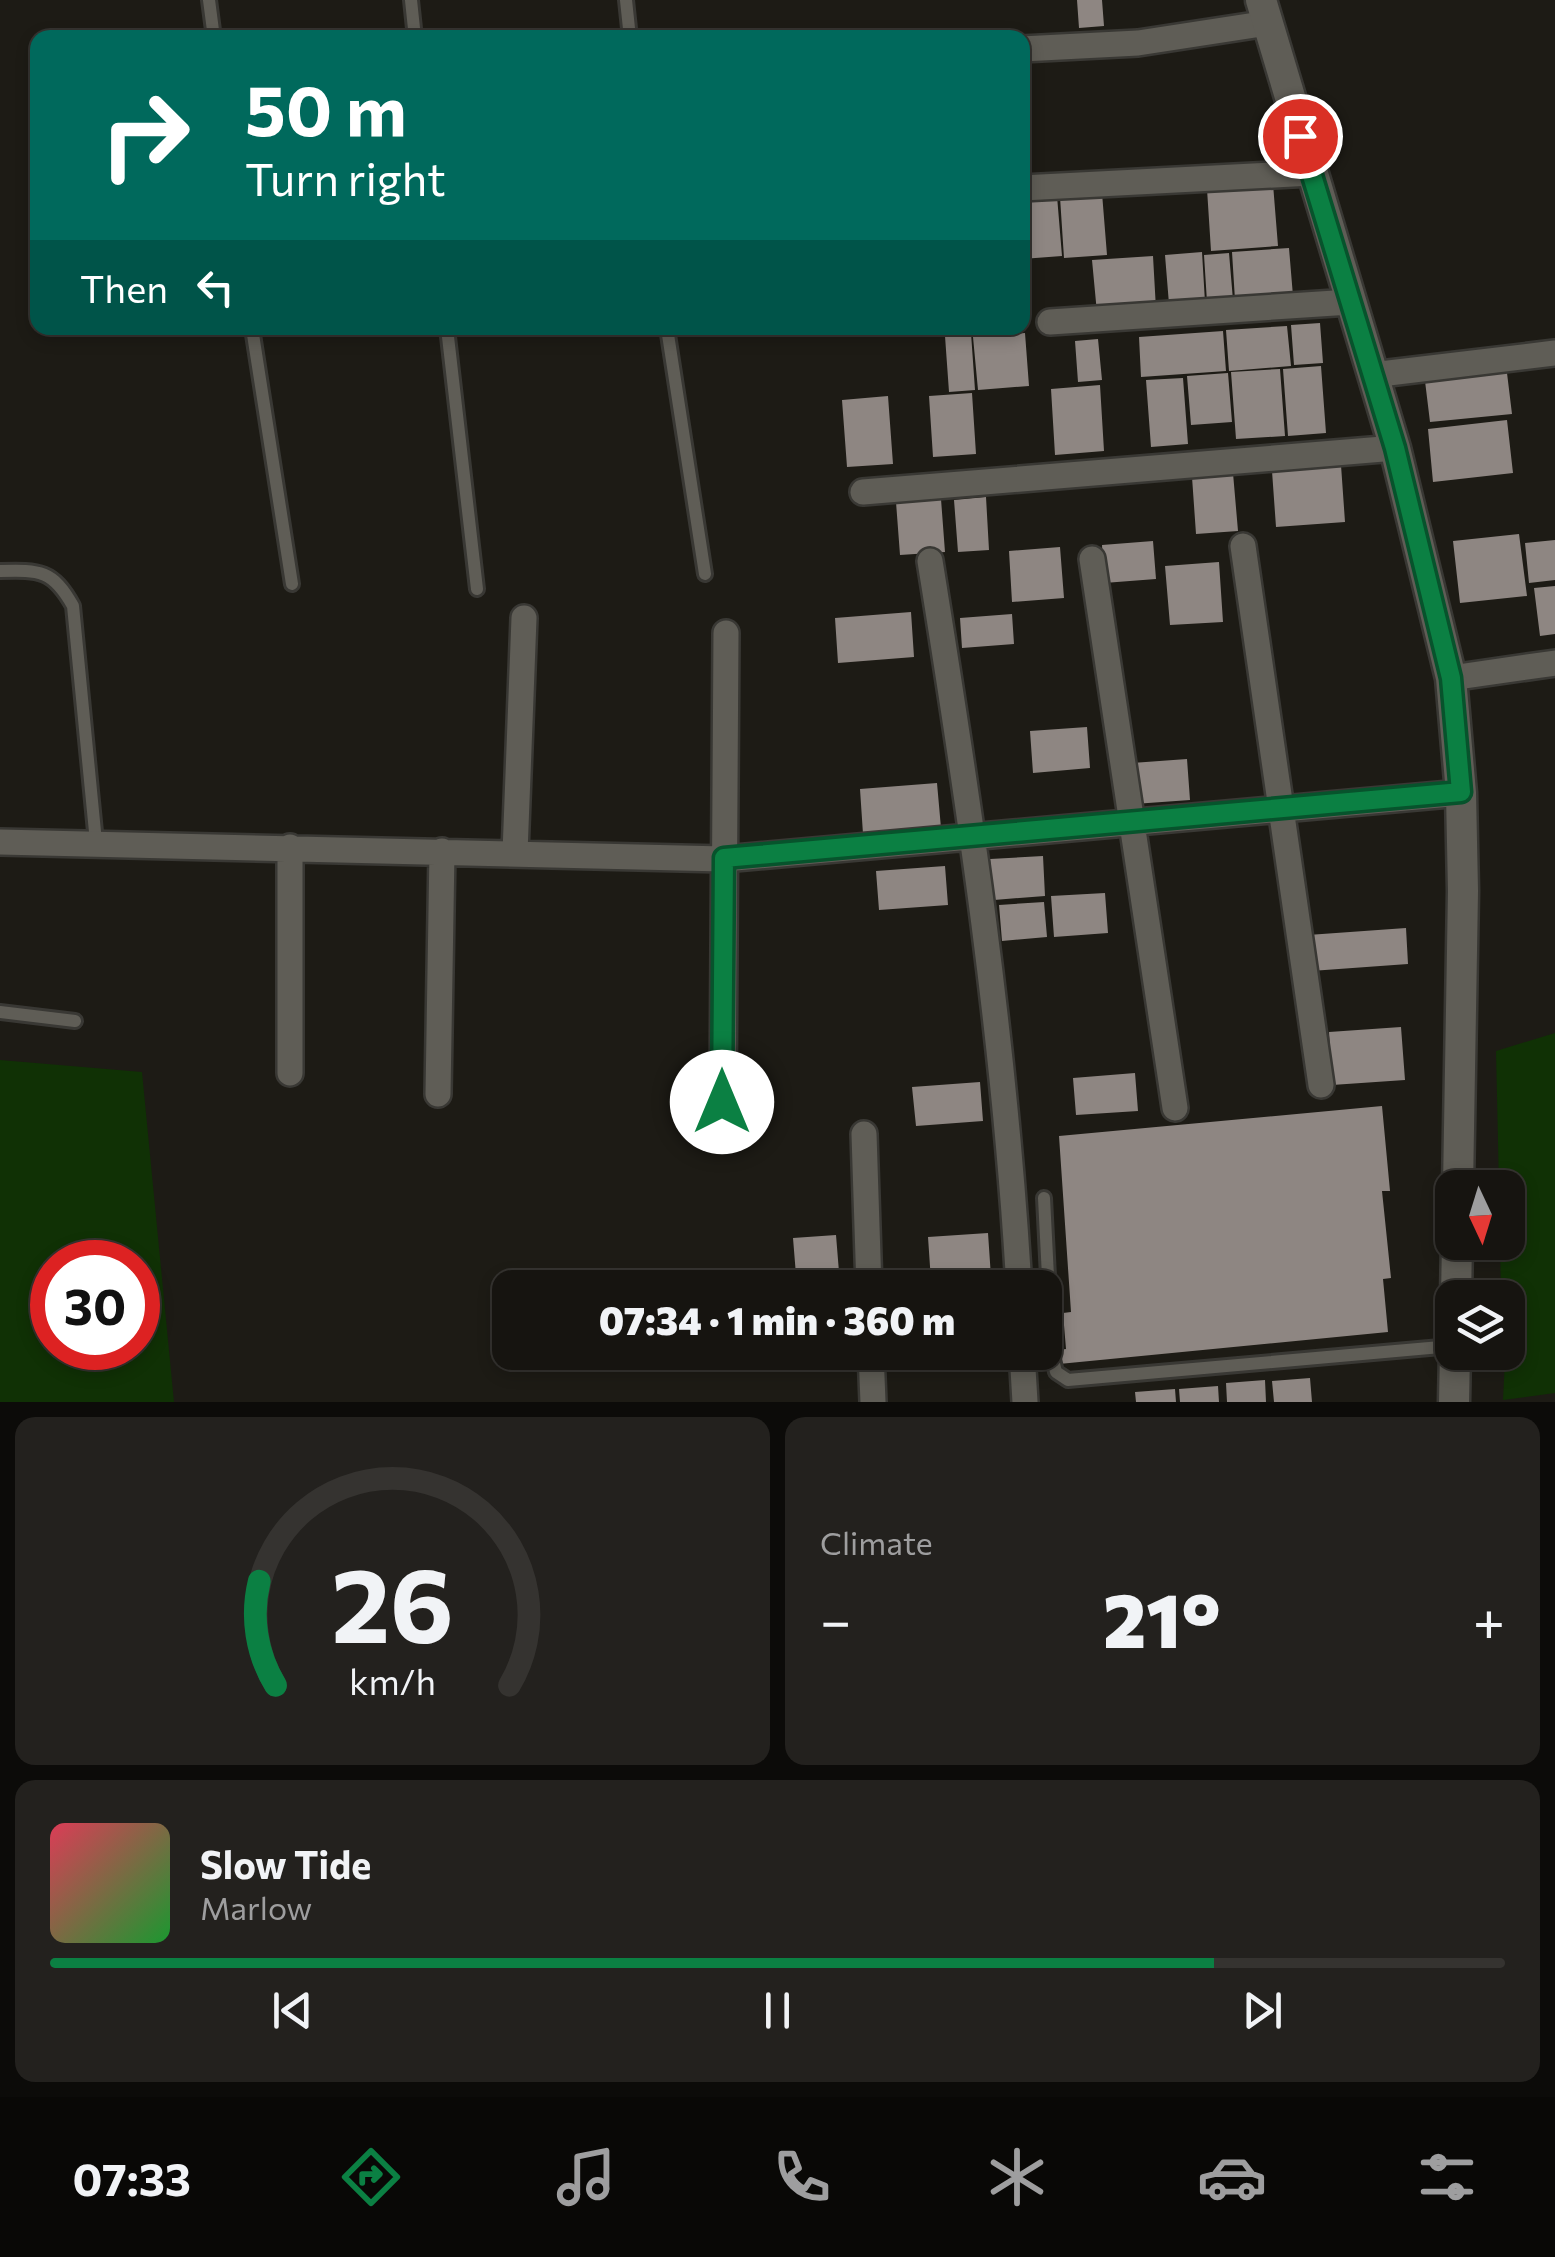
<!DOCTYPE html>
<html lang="en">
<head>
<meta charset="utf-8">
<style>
  body { margin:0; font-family:Commissioner,sans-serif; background:#23211e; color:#f1f3f6; height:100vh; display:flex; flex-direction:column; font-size:38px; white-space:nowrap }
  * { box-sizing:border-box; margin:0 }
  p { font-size:32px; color:#9e9e9f }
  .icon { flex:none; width:55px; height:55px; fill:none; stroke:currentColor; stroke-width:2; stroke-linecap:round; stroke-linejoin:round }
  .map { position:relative; height:1402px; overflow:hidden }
  .drawer { display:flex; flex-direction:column; gap:15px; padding:15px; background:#0c0b09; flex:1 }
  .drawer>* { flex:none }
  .banner { position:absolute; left:30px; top:30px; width:1000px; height:305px; border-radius:20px; box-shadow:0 5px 15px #0003,0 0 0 2px #353330; background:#00695c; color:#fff; overflow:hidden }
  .needle { width:65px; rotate:176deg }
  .tools { position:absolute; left:1435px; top:1170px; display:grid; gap:20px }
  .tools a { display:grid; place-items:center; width:90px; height:90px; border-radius:20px; background:#161410; box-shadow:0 5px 15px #0003,0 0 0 2px #353330; font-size:50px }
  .speed { position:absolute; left:30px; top:1240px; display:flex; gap:20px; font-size:50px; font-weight:700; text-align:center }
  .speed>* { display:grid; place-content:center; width:130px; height:130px; border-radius:50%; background:#161410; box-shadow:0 5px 15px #0003,0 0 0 2px #353330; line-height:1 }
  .speed .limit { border:15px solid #d22; background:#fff; color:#111 }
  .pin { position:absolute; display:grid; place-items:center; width:85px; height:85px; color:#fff; margin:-42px; border:5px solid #fff; border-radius:50%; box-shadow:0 2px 10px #0007 }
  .me { position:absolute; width:110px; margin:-55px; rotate:0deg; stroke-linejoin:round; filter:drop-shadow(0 0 8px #0008) }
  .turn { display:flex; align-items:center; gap:35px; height:210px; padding:0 50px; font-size:45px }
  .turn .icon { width:130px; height:130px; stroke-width:2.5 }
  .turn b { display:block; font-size:70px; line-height:85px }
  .then { display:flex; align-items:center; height:95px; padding:0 50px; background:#0003; gap:20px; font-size:38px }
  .big { font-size:75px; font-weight:800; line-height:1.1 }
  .drawer .tile { flex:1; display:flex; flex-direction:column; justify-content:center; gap:15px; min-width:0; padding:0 35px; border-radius:20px; background:#23211e }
  .drawer .dial { align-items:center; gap:0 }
  .dial svg { height:260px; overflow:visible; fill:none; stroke:#353330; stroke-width:7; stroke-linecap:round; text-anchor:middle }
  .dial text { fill:#f1f3f6; stroke:none }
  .song { display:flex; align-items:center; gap:30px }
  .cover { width:120px; height:120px; border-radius:15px; background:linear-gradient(135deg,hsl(350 70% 55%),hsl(130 70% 35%)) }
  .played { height:10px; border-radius:5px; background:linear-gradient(90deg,#0b8043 80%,#353330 80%) }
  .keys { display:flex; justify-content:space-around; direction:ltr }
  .heat { display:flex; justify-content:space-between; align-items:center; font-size:55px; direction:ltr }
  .drawer .tiles { flex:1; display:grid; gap:15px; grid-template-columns:1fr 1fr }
  .tile:last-child { grid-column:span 2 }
  .trip { position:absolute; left:492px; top:1270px; width:570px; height:100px; border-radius:20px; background:#161410; box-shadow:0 5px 15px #0003,0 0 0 2px #353330; font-weight:800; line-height:100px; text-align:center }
  .dock { display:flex; height:160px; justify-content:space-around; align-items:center; background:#090806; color:#9e9e9f }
  .dock .icon { width:70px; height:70px }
  .dock .active { color:#0b8043 }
  .dock b { font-size:45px; color:#f1f3f6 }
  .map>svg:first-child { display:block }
</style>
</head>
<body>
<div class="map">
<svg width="1555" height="1402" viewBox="0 0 1555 1402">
  <rect width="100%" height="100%" fill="#1d1b15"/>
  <!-- green -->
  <path fill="#103105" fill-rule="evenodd" d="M1555,1033v360l-52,7 5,-102 -7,-1 -1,-54 8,-1v-54l-9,-1 -3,-136z
    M0,1060l142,12 32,330h-174zM52,1262h86v86h-86z"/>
  <!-- building -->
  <path fill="#8e8682" d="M1077,0h25l2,26 -25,2z
    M1273,184l5,62 -67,5 -4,-62z
    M1102,193l5,62 -43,3 -4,-61z
    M1057,196l5,60 -40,3v-61z
    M1289,248l4,48 -58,4 -3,-48z
    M1202,252l3,50 -36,2 -4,-49z
    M1229,253l4,47 -26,2 -3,-47z
    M1153,256l3,53 -59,4 -5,-53z
    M1320,323l3,40 -29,2 -3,-40z
    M1287,326l4,40 -62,5 -3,-41z
    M1223,331l3,40 -85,6 -2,-40z
    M971,333l4,57 -26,2 -4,-56z
    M1025,333l4,53 -51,4 -5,-53z
    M1098,339l4,41 -24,2 -3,-41z
    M1321,366l5,67 -38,3 -5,-67z
    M1280,369l5,67 -49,3 -5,-67z
    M1228,373l4,49 -41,3 -4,-49z
    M1507,373l5,41 -82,8 -5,-41z
    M1183,378l5,66 -37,3 -5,-67z
    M1100,385l4,66 -49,4 -4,-66z
    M972,393l4,61 -43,3 -4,-61z
    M888,396l5,68 -46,3 -5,-67z
    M1507,420l6,53 -80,9 -5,-53z
    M1341,465l4,57 -69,5 -4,-56z
    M1233,473l5,58 -42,3 -4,-57z
    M986,497l3,53 -31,2 -4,-52z
    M941,499l4,53 -45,3 -4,-53z
    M1519,534l8,62 -67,7 -7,-62z
    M1555,540v40l-26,3 -4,-40z
    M1153,541l3,38 -52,4 -2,-38z
    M1060,547l4,51 -52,4 -3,-51z
    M1219,562l4,60 -53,3 -5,-59z
    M1555,586v48l-15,2 -6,-48z
    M911,612l3,45 -76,6 -3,-45z
    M1012,614l2,30 -52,4 -2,-30z
    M1087,727l3,41 -57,5 -3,-42z
    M1187,759l3,41 -56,4 -2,-41z
    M937,783l4,45 -78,6 -3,-45z
    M1043,856l2,40 -51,4 -4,-41z
    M945,866l3,39 -69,5 -3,-39z
    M1105,893l3,40 -54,4 -3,-41z
    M1044,902l3,35 -45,4 -3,-36z
    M1406,928l2,36 -97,7 -3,-36z
    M1401,1027l4,53 -73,5 -3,-53z
    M1135,1073l3,38 -62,4 -3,-37z
    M980,1082l3,39 -67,5 -4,-39z
    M1382,1106l8,85h-8l9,87 -8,1 5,53 -329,32 -1,-14 8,-1 -3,-36 8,-1 -12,-176z
    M988,1233l3,44 -60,4 -3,-44z
    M836,1235l3,37 -43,3 -3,-37z
    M993,1281v7h-49v-3z
    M1310,1378l2,24h-38l-2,-21z
    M1265,1380l1,22h-39l-1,-19z
    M1218,1386l1,16h-39l-1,-13z
    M1175,1389l1,13h-40l-1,-10z"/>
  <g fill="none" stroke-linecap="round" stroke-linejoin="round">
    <!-- lane casing -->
    <g stroke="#393834" stroke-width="18">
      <path id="lane" d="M209,0l5,38
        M411,0l4,38
        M626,0l4,38
        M252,328l40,256
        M447,328l30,261
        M667,328l38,246
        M0,571c40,-1 53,-1 73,35l23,236
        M0,1012l75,9
        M1044,1198l8,157 4,17 12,8 384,-34"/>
    </g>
    <!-- street casing -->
    <g stroke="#393834" stroke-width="30">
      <path id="street" d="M1022,49l116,-6 130,-20
        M1022,188l289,-15
        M1050,322l300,-20
        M1372,375l183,-22
        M863,492l532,-44
        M1243,546l78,539
        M1092,559l83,549
        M930,561c39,242 75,482 89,727
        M1451,678l104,-15
        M0,842l724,17 737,-66
        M515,853l9,-235
        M290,1073v-226
        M438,1094l4,-243
        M723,1102l3,-469
        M864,1134l5,154
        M871,1352l2,50
        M1022,1352l3,50"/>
    </g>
    <!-- secondary casing -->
    <g stroke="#393834" stroke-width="35">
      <path id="secondary" d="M1261,0l134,448 56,230 10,115 2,98 -5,297
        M1456,1298l1,-56
        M1454,1402l1,-50"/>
    </g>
    <!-- lane -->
    <use href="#lane" stroke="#5f5d56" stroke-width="12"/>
    <!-- street -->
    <use href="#street" stroke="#5f5d56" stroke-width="25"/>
    <!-- secondary -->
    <use href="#secondary" stroke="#5f5d56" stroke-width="30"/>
  </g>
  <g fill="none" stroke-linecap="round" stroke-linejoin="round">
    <!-- route casing -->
    <g stroke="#07532c" stroke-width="25">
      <path id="route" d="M722,1102l2,-244 737,-66 -10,-114 -56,-230 -95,-312"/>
    </g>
    <!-- route -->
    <use href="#route" stroke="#0b8043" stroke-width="18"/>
  </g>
</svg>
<div class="tools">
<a><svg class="needle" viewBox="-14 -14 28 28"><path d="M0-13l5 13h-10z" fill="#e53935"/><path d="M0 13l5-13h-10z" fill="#9e9e9f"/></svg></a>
<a><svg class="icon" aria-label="layers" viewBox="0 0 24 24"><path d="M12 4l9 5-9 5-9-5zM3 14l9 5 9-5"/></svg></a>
</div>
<div class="speed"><div class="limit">30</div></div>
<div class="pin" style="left:1300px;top:136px;background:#d93025"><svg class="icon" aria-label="arrive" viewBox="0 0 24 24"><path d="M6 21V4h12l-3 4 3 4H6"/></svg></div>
<svg class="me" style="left:722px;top:1102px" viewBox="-20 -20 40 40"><circle r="19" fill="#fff"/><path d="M0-13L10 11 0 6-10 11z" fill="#0b8043"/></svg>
<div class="trip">07:34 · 1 min · 360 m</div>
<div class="banner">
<div class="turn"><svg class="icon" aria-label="right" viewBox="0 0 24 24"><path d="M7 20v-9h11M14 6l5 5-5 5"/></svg><div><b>50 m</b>Turn right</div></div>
<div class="then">Then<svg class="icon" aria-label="left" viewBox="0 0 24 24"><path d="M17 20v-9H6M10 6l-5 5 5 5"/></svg></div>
</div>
</div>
<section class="drawer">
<div class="tiles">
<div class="tile dial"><svg viewBox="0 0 100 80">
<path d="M14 69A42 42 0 1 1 86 69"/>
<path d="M14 69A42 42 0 0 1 9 37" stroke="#0b8043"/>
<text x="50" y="56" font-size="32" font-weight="700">26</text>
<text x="50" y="72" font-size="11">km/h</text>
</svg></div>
<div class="tile"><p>Climate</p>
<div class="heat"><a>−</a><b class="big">21°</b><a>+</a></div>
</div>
<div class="tile">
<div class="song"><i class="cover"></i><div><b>Slow Tide</b><p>Marlow</p></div></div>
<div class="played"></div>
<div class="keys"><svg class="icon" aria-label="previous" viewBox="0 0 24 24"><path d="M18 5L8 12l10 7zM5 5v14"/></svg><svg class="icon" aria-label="pause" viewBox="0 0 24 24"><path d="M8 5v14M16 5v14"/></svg><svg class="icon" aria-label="next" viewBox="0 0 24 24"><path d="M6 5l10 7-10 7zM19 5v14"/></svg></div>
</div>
</div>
</section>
<nav class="dock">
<b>07:33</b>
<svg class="icon active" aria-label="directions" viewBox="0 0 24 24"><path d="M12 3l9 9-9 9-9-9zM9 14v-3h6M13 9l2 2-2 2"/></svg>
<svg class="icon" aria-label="music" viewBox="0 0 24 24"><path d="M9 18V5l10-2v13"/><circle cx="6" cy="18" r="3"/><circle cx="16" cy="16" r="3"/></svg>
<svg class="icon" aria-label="phone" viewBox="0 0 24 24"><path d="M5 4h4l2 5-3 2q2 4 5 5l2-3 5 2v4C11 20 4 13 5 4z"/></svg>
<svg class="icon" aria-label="climate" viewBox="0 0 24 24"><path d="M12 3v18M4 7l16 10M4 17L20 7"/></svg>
<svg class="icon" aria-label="car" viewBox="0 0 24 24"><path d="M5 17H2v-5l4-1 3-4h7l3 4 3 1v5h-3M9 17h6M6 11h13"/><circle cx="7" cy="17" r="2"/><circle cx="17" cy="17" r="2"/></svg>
<svg class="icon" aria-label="filters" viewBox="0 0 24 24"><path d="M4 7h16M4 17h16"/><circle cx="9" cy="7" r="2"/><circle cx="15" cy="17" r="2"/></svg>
</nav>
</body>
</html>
